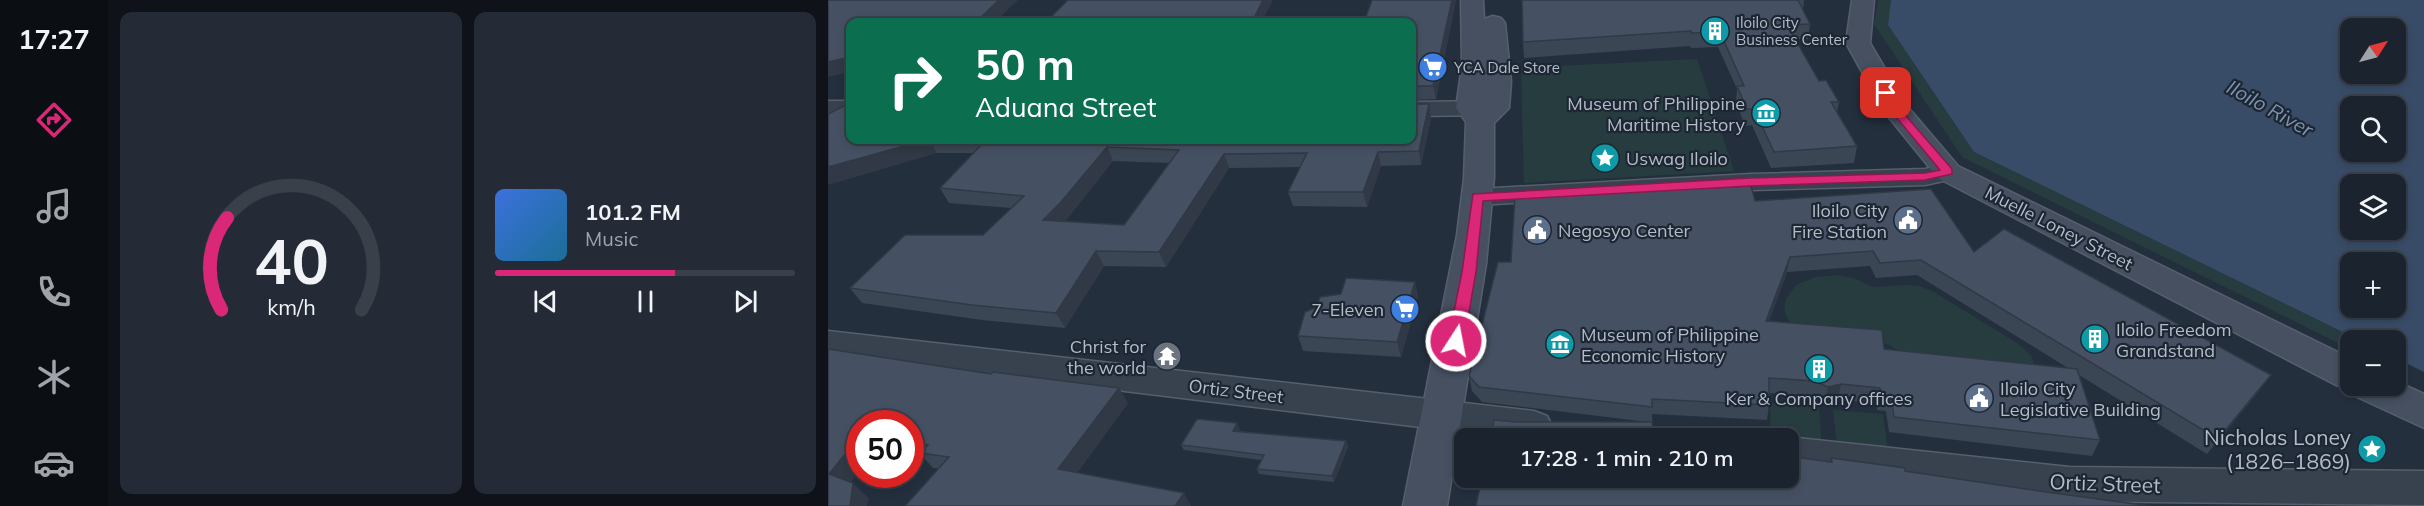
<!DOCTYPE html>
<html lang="en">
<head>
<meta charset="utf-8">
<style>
  body { margin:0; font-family:Mulish,sans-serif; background:#242b36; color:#f1f3f6; height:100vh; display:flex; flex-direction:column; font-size:22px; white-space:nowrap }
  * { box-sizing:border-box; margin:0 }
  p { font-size:20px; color:#a0a4aa }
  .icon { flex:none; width:33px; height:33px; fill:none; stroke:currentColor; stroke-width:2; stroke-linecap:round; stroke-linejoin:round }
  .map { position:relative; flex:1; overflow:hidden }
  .side { display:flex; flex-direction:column; gap:12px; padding:12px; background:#0f1319; width:720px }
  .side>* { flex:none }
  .hud { position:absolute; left:18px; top:18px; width:570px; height:126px; border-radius:12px; box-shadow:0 3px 9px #0003,0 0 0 2px #39404a; background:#0b6e4f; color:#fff; overflow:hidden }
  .needle { width:39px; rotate:54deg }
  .controls { position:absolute; left:1512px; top:18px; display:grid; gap:12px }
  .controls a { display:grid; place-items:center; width:66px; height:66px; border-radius:12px; background:#1b232e; box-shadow:0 3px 9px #0003,0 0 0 2px #39404a; font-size:30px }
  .speed { position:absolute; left:18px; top:410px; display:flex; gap:12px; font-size:30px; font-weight:700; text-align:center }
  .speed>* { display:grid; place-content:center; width:78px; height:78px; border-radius:50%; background:#1b232e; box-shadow:0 3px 9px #0003,0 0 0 2px #39404a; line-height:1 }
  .speed .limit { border:9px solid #d22; background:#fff; color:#111 }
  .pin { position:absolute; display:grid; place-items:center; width:51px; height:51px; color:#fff; margin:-26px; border-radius:12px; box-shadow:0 3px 9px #0006 }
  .me { position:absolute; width:66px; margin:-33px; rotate:11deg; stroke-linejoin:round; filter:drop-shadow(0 0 4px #0008) }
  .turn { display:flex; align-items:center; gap:21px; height:126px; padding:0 30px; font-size:27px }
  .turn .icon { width:78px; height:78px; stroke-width:2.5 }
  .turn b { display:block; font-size:42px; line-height:51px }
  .side .card { flex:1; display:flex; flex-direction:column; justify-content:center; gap:9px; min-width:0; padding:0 21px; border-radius:12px; background:#242b36 }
  .side .dial { align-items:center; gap:0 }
  .dial svg { height:156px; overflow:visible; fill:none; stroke:#39404a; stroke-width:7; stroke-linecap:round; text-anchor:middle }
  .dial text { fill:#f1f3f6; stroke:none }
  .song { display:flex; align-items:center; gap:18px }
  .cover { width:72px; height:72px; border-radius:9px; background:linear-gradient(135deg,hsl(220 70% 55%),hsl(200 70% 35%)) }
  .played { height:6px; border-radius:3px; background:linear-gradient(90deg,#db2777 60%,#39404a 60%) }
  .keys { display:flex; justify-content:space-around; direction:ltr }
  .side .tiles { flex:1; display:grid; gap:12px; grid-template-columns:repeat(2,1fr) }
  .trip { position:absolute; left:626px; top:428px; width:345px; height:60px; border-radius:12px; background:#1b232e; box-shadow:0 3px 9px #0003,0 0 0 2px #39404a; font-weight:600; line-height:60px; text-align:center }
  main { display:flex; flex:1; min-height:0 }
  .tab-bar { display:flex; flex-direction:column; width:108px; justify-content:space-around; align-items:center; background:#0b0e12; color:#a0a4aa }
  .tab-bar .icon { width:42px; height:42px }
  .tab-bar .selected { color:#db2777 }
  .tab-bar b { font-size:27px; color:#f1f3f6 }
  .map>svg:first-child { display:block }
</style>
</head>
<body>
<main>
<nav class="tab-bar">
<b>17:27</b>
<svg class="icon selected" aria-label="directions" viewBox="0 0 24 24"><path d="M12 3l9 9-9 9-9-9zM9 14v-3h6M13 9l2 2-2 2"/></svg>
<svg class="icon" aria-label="music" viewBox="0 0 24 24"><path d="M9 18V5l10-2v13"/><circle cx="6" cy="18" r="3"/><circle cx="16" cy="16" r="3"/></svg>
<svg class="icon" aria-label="phone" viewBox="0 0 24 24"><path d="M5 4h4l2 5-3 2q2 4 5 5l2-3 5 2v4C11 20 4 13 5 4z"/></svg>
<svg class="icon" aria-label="climate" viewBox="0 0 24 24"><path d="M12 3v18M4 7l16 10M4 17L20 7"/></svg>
<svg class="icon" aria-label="car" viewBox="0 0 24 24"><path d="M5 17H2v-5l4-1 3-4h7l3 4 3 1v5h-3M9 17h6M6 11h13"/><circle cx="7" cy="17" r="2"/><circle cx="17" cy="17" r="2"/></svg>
</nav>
<section class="side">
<div class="tiles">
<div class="card dial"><svg viewBox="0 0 100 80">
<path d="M14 69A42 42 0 1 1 86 69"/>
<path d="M14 69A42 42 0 0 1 17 22" stroke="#db2777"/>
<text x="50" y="56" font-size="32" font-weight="700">40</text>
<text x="50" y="72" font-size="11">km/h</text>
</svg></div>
<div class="card">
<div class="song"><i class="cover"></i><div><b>101.2 FM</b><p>Music</p></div></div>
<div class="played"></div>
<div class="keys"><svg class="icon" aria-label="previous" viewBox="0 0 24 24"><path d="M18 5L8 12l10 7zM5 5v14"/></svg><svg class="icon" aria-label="pause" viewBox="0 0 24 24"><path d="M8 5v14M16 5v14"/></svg><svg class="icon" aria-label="next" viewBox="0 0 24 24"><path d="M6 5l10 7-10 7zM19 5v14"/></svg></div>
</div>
</div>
</section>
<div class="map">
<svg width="1596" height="506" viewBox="0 0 1596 506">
  <rect width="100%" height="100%" fill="#242f3e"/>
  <!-- green -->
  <path fill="#263c3f" d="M1050,0h13l-3,25 86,127 385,188h-9v9l-388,-192 -88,-133z
    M869,59l37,112 -210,12 -3,-115z
    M1011,275l17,4 17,8 35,-2 12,1 14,6 83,51 14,12 3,9 -9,5 -120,-15 -29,-16 -86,-15 -6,-13 2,-11 10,-14 19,-8z
    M942,403l49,4 3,44 -34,-13h-17z
    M1005,410l50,4 6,44 -51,-5z"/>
  <!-- water -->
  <path fill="#394c67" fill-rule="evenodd" d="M1063,0h533v372l-28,-14v-18h-37l-385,-188 -86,-127zM1522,28h46v46h-46zM1522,106h46v46h-46zM1522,184h46v46h-46zM1522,262h46v46h-46z"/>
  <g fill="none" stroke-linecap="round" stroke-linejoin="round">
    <!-- street casing -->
    <g stroke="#565f6c" stroke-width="3">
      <path id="street" d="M0,101h22v14h-22z
        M667,101l9,2 3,5 -3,5 -9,2 -83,1v-14z
        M1120,164l9,2 4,6 -4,6 -32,7 -174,5 -274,15 -10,-2 -4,-6 4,-6 10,-2 274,-15 174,-5z
        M0,331l706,80 13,5 5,10 -5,10 -5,2h-31l-683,-83z
        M960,437l281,30 355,4v34l-355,-4 -281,-32v-31h-2z"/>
    </g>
    <!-- secondary casing -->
    <g stroke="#565f6c" stroke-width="3">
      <path id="secondary" d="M633,0h22l1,19 9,-3 8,2 4,5 6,59 -2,26 -15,15v55l-8,86 -39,242h-44l54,-271 7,-57 2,-56 -10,-14 6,-42z
        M1024,0h22l-4,43 37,63 51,60 392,192v28h46v-5l28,13v34l-67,-31 -4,-8 -17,-4 -398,-207 -55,-68 -37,-67z"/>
    </g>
    <!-- street -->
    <use href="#street" fill="#38414e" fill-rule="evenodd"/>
    <!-- secondary -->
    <use href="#secondary" fill="#465061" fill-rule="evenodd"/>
  </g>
  <!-- wall -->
  <path fill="#3b4654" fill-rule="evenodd" d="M628,0l-20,99 -24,1v-78z
    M694,0h282l-1,10 7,14 -2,15h-13l24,42 20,21 -2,10 20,34 -3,17 -83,5 -19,-43 -7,1 -9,-24 1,-13 -19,-42 -27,1 -1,-2 -166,12 -1,-16z
    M603,118l-10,47 -40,1 -14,41 -74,-1 -5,-14 12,-25 -71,1 -63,99 -62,-1 -39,62 -83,-8 -120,-17 -12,-15 133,-53 28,-27 -62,-5 -9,-15 33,-35h-36l-87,-13h562zM285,161l56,2 -45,62 -59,-4z
    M923,186l4,15 176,-12 43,63 30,-23 267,146 -11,15 -53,64 -128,-79 21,65 -8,16 -203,-24 -3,-21 -9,-1 -1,-7 -38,-3 -13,2 -14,-6 -42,-3v12l-2,15 -115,-6 1,24h-163l4,-18 22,2h132l-166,-20 -10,-11 -3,-15 29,-114h13l4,-66zM1042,266l6,12 41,-3 151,93 -184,-19 -2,-19 -113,-9 18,-49z
    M587,282l3,14 -17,61 -98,-6 -5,-15 19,-29z
    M0,349l300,54 -51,70 -144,-5 -10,-11 -13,-3v-31h-50v47l-10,12 19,17 -41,7z
    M412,429l-2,3 108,9 2,6 -14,35 -75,-8 -2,-5 4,-9 -77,-10 -3,-5z"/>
  <!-- shaded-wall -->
  <path fill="#303945" d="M171,0h19l-23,22h-19z
    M435,0h10l-11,22h-10z
    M624,0h4l-20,99 -3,-13z
    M22,57v15l-22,5v-15z
    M601,104l2,14 -10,47 -2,-14z
    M98,140h3l8,13 -109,32v-18z
    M279,147l6,14 -44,56 -17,17 -9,-14z
    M550,152l3,14 -14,41 -4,-15z
    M396,154l5,14 -63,99 -7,-15z
    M268,251l8,15 -39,62 -9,-15z
    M962,257l-3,15 -23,64 2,-15z
    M587,282l3,14 -17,61 -4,-15z
    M1443,375l-11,15 -53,64 11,-15z
    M1013,384l-3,16 -13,2 3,-15z
    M291,388l9,15 -59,81 -11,-15z
    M409,423l3,6 -5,8 -2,-6z
    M32,436v34l-15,20 -16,-16z
    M518,441l2,6 -14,35 -2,-6z
    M25,483l16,16 -2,7h-17z
    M356,493l7,13h-16z"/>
  <!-- building -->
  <path fill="#455162" stroke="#303945" stroke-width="1.5" fill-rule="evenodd" d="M0,0h171l-23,22h-126v35l-22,5z
    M240,0h195l-11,22h-206z
    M544,0h80l-19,86h-21v-64h-48z
    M694,0h276l12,24 -23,1 32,56 7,-1 13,22h-8l26,44 -83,6 -20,-43h-7l-10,-23h7l-24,-54 -29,1v-2l-168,11z
    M22,103v37h76l-98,27v-53z
    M584,104h17l-10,47 -41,1 -15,40h-75l19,-39 -83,1 -65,98 -63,-1 -40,62 -84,-8 -122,-17 55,-53h78l41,-39 -84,-8 46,-48h426zM279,147l72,3 -55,75 -81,-5 18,-18z
    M923,186l4,15 176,-12 43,63 30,-23 267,146 -53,64 -297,-179 -41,3 -7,-12 -83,6 -24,64 116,9 2,19 193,20 23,71 -206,-23 -3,-21 -10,-1 -1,-7 -39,-4 -13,3 -14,-6 -45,-3v27l-117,-6v8l-173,-20 -10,-11 29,-114h13l4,-66z
    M518,278l69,4 -18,60 -99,-6 7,-24 12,-5 3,-10 21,-3z
    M0,349l163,25 2,-2 126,16 -61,81 126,24 -9,13h-270l44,-49 -29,-4 8,-8 -18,-4v-18h-50v13l-31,38 24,9 -3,23h-22z
    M369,419l40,4 -4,8 113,10 -14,35 -75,-7 7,-14 -83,-10z
    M666,420l22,2h136l1,16h-163z
    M960,456l44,6 -1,-4 74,10v3l141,21 104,14h-674l6,-29h306z"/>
  <!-- route -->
  <path fill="#db2777" stroke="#8e194d" stroke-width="1.5" d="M1058,90l4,1 10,18 52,60v5l-27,6 -175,6 -267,15 -7,71 -12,69 -3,4h-10l-3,-4 14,-69 11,-78 277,-16 175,-5 15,-3 -48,-58 -11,-19z"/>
  <!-- icons -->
  <defs>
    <g id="building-disc" transform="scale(1.5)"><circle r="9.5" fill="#0f9aa8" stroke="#1d2633"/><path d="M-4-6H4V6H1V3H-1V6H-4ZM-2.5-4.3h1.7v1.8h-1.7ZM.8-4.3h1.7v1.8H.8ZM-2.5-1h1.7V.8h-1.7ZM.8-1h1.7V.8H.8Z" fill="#fff"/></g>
    <g id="supermarket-disc" transform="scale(1.5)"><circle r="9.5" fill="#3f7fe0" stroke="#1d2633"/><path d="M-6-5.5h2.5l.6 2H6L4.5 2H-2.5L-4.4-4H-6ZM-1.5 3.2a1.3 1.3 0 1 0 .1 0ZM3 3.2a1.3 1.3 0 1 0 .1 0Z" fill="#fff"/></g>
    <g id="museum-disc" transform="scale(1.5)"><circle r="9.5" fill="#0f9aa8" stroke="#1d2633"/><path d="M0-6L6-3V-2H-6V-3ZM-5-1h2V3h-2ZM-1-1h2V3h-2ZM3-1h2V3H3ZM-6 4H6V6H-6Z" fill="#fff"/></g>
    <g id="sight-disc" transform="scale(1.5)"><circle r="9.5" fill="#0f9aa8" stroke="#1d2633"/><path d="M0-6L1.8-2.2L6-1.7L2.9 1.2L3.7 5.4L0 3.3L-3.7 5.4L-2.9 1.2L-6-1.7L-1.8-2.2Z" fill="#fff"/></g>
    <g id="civic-disc" transform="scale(1.5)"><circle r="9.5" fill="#5c6f8a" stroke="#1d2633"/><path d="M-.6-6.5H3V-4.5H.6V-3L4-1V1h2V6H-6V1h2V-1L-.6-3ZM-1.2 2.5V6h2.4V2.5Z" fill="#fff"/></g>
    <g id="temple-disc" transform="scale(1.5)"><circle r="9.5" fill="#6b7280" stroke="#1d2633"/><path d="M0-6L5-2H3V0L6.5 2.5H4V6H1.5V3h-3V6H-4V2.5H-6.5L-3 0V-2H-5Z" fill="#fff"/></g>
  </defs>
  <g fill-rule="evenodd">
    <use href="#building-disc" x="887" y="31"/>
    <use href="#supermarket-disc" x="605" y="67"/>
    <use href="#museum-disc" x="938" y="113"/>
    <use href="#sight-disc" x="777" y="158"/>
    <use href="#civic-disc" x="1080" y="220"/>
    <use href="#civic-disc" x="709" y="230"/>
    <use href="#supermarket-disc" x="577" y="309"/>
    <use href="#building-disc" x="1267" y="339"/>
    <use href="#museum-disc" x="732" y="344"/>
    <use href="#temple-disc" x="339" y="356"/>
    <use href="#building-disc" x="991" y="369"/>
    <use href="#civic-disc" x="1151" y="398"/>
    <use href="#sight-disc" x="1544" y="449"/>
  </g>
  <g text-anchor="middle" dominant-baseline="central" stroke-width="4.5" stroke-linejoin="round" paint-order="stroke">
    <!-- far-poi labels -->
    <g font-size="15" fill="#b4bcc9" stroke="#1d2633" text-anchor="start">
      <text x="908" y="22">Iloilo City<tspan x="908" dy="17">Business Center</tspan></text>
      <text x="626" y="67">YCA Dale Store</text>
    </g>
    <!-- poi labels -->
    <g font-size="18" fill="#b4bcc9" stroke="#1d2633" text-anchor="start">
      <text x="917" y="103" text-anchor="end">Museum of Philippine<tspan x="917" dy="21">Maritime History</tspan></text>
      <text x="798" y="158">Uswag Iloilo</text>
      <text x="1059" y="210" text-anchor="end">Iloilo City<tspan x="1059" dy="21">Fire Station</tspan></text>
      <text x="730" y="230">Negosyo Center</text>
      <text x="556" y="309" text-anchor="end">7-Eleven</text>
      <text x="1288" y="329">Iloilo Freedom<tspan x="1288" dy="21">Grandstand</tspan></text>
      <text x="753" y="334">Museum of Philippine<tspan x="753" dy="21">Economic History</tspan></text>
      <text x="318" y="346" text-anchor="end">Christ for<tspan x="318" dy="21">the world</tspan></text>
      <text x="1172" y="388">Iloilo City<tspan x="1172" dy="21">Legislative Building</tspan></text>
      <text x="991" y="398" text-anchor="middle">Ker &amp; Company offices</text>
    </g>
    <!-- street labels -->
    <g font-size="18" fill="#b4bcc9" stroke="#1d2633">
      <text transform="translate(1231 228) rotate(27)">Muelle Loney Street</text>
      <text transform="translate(408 391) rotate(7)">Ortiz Street</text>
    </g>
    <!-- water labels -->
    <g font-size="20" font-style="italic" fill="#7c92b1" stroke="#1d2633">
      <text transform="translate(1442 108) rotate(29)">Iloilo River</text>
    </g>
    <!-- near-poi labels -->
    <g font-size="21" fill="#b4bcc9" stroke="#1d2633" text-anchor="end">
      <text x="1523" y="437">Nicholas Loney<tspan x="1523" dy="24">(1826–1869)</tspan></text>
    </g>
    <!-- near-street labels -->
    <g font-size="21" fill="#b4bcc9" stroke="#1d2633">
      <text transform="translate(1277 483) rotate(2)">Ortiz Street</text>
    </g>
  </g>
</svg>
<div class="controls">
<a><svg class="needle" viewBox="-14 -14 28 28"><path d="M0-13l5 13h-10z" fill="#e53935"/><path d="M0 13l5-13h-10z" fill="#a0a4aa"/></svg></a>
<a><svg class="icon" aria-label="search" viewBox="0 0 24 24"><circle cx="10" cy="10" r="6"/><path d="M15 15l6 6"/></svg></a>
<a><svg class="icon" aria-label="layers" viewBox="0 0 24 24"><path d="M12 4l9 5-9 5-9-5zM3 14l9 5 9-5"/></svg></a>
<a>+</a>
<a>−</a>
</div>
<div class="speed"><div class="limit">50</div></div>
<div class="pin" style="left:1058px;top:93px;background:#d93025"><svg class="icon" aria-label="arrive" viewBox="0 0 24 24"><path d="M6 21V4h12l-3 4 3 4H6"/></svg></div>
<svg class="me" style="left:628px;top:341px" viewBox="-20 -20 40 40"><circle r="17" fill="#db2777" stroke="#fff" stroke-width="3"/><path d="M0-11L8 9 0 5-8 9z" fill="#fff"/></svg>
<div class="trip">17:28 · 1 min · 210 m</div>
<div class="hud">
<div class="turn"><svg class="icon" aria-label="right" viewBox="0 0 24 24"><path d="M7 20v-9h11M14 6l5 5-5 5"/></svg><div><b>50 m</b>Aduana Street</div></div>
</div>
</div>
</main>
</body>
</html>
